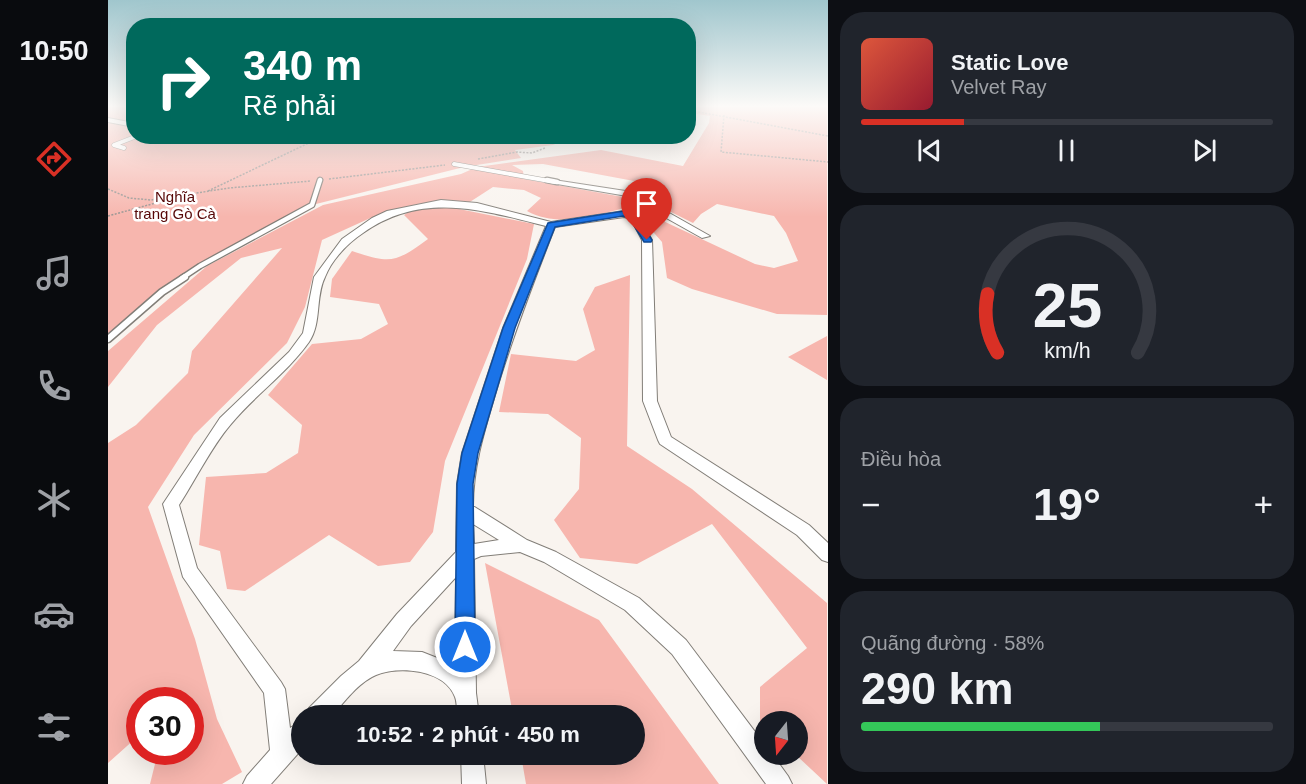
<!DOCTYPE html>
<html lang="vi">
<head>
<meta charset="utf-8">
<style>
  body { margin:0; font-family:Helvetica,sans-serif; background:#20242c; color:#f1f3f6; height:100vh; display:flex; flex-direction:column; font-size:22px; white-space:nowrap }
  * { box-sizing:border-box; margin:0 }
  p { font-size:20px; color:#9ea1a6 }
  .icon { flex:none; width:33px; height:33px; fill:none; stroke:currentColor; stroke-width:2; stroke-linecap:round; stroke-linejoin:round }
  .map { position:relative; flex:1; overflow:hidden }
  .details { display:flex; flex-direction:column; gap:12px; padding:12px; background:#0d0f14; width:478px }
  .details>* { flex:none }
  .banner { position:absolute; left:18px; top:18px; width:570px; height:126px; border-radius:24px; box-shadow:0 6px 24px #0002; background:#00695c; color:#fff; overflow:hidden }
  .needle { width:39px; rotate:197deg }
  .tools { position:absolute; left:646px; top:711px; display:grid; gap:12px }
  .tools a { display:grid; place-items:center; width:54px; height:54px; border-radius:50%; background:#171b24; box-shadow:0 6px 24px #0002; font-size:30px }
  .speed { position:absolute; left:18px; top:687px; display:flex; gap:12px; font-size:30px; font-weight:700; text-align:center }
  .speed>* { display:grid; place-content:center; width:78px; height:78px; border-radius:50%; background:#171b24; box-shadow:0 6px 24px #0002; line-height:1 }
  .speed .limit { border:9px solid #d22; background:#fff; color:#111 }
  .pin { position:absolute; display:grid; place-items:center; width:51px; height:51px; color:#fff; margin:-62px -26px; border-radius:50% 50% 50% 0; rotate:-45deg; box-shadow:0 0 6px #0007 }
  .pin .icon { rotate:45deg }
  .me { position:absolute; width:66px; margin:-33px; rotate:0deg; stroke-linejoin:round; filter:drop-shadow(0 0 4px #0008) }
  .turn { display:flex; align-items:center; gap:21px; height:126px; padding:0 18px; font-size:27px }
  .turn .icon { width:78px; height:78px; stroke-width:2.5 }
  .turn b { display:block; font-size:42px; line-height:51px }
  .big { font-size:45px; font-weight:800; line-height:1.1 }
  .details .tile { flex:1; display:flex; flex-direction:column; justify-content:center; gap:9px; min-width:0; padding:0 21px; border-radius:24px; background:#20242c }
  .details .dial { align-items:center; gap:0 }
  .dial svg { height:156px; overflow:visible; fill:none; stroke:#363941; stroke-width:7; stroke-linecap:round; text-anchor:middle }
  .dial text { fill:#f1f3f6; stroke:none }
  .song { display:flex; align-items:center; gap:18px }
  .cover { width:72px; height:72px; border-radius:9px; background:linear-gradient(135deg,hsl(10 70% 55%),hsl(350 70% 35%)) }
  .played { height:6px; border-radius:3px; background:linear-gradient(90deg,#d93025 25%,#363941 25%) }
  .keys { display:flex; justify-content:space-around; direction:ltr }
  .heat { display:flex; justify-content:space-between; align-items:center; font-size:33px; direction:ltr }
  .charge { height:9px; border-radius:4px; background:linear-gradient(90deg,#34c759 58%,#363941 0) }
  .trip { position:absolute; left:183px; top:705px; width:354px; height:60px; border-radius:30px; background:#171b24; box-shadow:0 6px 24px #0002; font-weight:800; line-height:60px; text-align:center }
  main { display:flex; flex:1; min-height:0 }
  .dock { display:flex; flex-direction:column; width:108px; justify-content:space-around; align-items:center; background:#090b0e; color:#9ea1a6 }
  .dock .icon { width:42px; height:42px }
  .dock .on { color:#d93025 }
  .dock b { font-size:27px; color:#f1f3f6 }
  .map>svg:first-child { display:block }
</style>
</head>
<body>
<main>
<nav class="dock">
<b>10:50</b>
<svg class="icon on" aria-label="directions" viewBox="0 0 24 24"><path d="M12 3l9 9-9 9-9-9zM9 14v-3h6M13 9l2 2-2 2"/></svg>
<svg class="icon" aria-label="music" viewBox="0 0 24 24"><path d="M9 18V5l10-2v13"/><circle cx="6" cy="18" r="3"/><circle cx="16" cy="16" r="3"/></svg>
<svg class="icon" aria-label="phone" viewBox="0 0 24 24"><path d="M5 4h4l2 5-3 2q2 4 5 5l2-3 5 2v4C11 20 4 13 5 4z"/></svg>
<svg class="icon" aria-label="climate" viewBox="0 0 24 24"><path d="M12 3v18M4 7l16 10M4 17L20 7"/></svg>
<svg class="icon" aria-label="car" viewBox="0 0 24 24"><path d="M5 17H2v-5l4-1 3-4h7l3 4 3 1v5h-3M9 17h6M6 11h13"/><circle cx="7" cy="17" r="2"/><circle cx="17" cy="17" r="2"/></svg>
<svg class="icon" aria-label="filters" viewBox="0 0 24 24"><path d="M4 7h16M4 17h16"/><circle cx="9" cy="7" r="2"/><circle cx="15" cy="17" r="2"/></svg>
</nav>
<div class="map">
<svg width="720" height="784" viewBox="0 0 720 784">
  <rect width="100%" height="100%" fill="#f9f4ef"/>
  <!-- green -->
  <path fill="#f7b6ae" d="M0,107h25l1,29 438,1 -19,8 -38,5 6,8 -57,9 -148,37 -79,42 -81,49 -48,40z
    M581,107h138v208l-50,-1 -85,-25 -25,-11 -5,-36 -15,-17 -1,-12 109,51 19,4 24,-7 -12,-28 -12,-17 -57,-12 -16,10 -8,9 -30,-15 -29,-27 -91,-17 -31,1 11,6 1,8 110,20 -1,7c-34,8 -73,23 -106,5l14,-13 -17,-8 -31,-3 -34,22 75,15 -7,35 -82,202 -12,71 -23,30 -32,4 -49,-31 -84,56 -18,-2 -7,-38 -21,-6 7,-68 60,-4 32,-20 4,-28 -34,-30 44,-51 49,-5 27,-15 -9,-20 -49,-7 2,-18 20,-28c39,13 43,12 76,-12l-24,-24 18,-12 -45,12 -55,25 -17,67 -18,36 -93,92 -46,72 47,132 22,80 25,53 -20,12h-72l8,-32h32v-52h-50l-1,39 -3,-1 -28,25v-320l28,-18 52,-52 4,-22 90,-103 -41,10 -84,67 -49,62v-36l99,-85 116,-61 138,-31 16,-7 124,-17 82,16 26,-43 1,-7 -21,-3z
    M522,275l-3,171 65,43 135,114v181l-31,-29 2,-1v-32h-33v4l-5,-5v-34l47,-39 -95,-124 -75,40 -57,-6 -26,-38 25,-31 2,-51 -33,-24 -49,-2 12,-58 65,7 19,-11 -12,-41 12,-22z
    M719,336v44l-39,-23z
    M377,563l114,57 120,164h-193l-5,-29 113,-1v-38l-121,-1z"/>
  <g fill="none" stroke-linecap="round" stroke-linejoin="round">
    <!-- lane-far2 casing -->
    <g stroke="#827e78" stroke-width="5">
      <path id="lane-far2" d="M16,148l-10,-3 23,-9
        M346,164l101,18"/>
    </g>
    <!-- lane-far1 casing -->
    <g stroke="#827e78" stroke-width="7">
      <path id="lane-far1" d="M439,180l10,2
        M74,278l18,-12 112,-61 8,-25"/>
    </g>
    <!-- lane casing -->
    <g stroke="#827e78" stroke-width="9">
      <path id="lane" d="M0,339l54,-47 23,-15"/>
    </g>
    <!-- street casing -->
    <g stroke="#827e78" stroke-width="2">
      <path id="street" d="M0,118l26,5v4l-26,-5z
        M446,180l78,12 78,44 -8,2 -75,-42 -70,-12 -4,-2z
        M333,200l36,3 74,19 73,-11 13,4 15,25 5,161 14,36 138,88 19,18v19l-6,-2 -25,-25 -137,-91 -2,-4 -15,-39 -1,-161 -11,-21 -7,-2 -69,10c-22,56 -43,111 -60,168 -11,37 -22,72 -22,111l54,34 29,12 83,46 47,42 79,105v9h7l16,22 4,8h-26l-94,-130 -47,-44 -81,-48 -24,-10 -39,4 -7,3 2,134 3,23h-22c0,-6 0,-14 -2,-19 -10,-27 -55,-32 -79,-22 -17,7 -32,27 -44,41h-26l3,-8 32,-32 18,-15 38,-47 59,-62 1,-68 5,-31 41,-125 43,-102c-64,-16 -124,-35 -183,7 -15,10 -31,26 -38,44 -10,20 -3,46 -16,65 -22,31 -54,53 -78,82 -20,23 -35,55 -52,81l18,63 84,114 4,7 5,39 12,-7v28l-31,35h-28l4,-8 23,-26 -6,-57 -81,-116 -20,-73 57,-86 69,-66 14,-19 11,-56 28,-38 30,-21 15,-7zM365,524l26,16 -25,4zM348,577l-1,88 -33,-13 -29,-1 18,-25z
        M353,754h22l3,30h-24z"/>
    </g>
    <!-- path -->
    <path stroke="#999592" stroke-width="1.5" stroke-dasharray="2 1.5" stroke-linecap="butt" d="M580,110l140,26
      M616,115l-3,37 107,10
      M370,159l39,-7 15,1 13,-5
      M221,179l116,-14
      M0,189l21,9 22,2 78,-12 82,-7
      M100,191l107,-51 22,-4
      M0,216l55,-15"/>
    <!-- lane-far2 -->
    <use href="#lane-far2" stroke="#fff" stroke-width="4"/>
    <!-- lane-far1 -->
    <use href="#lane-far1" stroke="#fff" stroke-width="4.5"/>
    <!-- lane -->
    <use href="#lane" stroke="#fff" stroke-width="6"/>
    <!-- street -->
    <use href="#street" fill="#fff" fill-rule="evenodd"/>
  </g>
  <!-- sky -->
  <linearGradient id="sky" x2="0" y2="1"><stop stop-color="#a0c6cd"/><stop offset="0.49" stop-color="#fcfaf8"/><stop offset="1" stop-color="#fcfaf8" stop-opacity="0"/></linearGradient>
  <rect width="720" height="217" fill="url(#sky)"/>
  <!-- route -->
  <path fill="#1a73e8" stroke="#114b97" stroke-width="1.5" d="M516,211l13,4 15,25 -1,2h-7l-14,-23 -7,-3 -68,11 -40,101 -37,125 -5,31 2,163 -3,7 -7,3 -7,-3 -3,-7 2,-163 5,-31 41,-125 45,-105z"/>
  <g text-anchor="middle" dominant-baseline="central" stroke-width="5" stroke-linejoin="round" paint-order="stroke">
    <!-- far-park labels -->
    <g font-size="15" fill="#570808" stroke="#fff">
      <text x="67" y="196">Nghĩa<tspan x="67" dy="17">trang Gò Cà</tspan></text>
    </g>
  </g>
</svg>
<div class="tools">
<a><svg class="needle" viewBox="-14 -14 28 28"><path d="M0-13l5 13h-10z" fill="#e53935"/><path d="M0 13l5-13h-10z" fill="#9ea1a6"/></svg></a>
</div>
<div class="speed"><div class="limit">30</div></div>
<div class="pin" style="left:539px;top:240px;background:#d93025"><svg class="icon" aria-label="arrive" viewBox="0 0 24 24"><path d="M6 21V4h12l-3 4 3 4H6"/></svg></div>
<svg class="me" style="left:357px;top:647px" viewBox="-20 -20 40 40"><circle r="17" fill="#1a73e8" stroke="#fff" stroke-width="3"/><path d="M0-11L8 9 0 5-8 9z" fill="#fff"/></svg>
<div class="trip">10:52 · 2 phút · 450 m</div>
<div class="banner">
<div class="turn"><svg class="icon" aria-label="right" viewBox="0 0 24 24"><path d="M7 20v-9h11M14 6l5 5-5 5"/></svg><div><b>340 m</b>Rẽ phải</div></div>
</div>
</div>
<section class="details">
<div class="tile">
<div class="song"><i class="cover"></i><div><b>Static Love</b><p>Velvet Ray</p></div></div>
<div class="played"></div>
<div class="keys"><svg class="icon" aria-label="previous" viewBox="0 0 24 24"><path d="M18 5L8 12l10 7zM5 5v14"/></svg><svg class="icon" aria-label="pause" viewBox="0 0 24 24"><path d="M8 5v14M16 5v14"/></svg><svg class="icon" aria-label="next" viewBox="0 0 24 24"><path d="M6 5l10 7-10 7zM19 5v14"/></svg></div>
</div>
<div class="tile dial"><svg viewBox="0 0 100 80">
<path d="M14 69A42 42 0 1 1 86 69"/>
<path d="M14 69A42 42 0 0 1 9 39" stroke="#d93025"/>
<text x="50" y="56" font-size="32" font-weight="700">25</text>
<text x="50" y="72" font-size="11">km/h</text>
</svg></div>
<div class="tile"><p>Điều hòa</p>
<div class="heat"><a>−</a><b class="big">19°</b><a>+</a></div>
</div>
<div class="tile"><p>Quãng đường · 58%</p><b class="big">290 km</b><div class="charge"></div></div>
</section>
</main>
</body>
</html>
